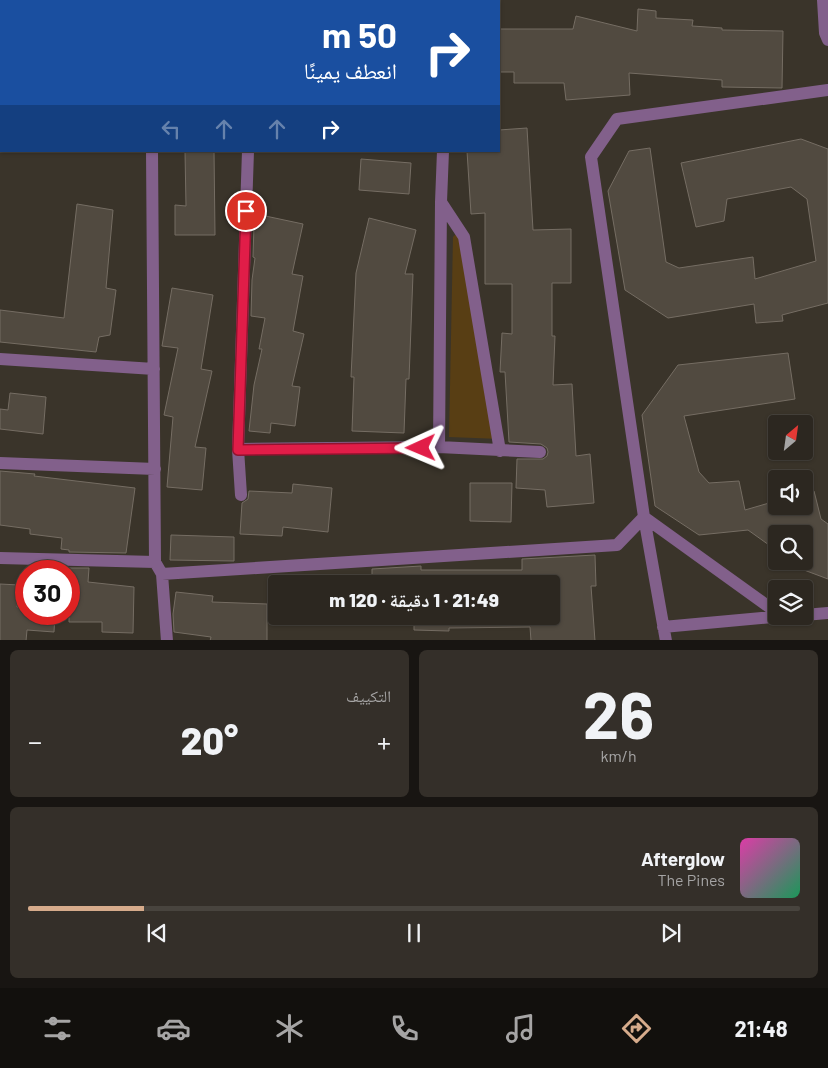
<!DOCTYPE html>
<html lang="ar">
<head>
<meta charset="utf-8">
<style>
  body { margin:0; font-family:Barlow,"Noto Naskh Arabic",sans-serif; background:#342f29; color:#f1f3f6; direction:rtl; height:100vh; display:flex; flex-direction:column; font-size:19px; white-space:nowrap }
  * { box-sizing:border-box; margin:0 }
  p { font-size:16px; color:#a6a5a5 }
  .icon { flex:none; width:28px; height:28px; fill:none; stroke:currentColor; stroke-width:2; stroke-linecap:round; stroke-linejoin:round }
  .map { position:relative; height:640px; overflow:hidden; direction:ltr }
  .details { display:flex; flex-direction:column; gap:10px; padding:10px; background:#181512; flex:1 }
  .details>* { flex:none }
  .banner { position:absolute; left:0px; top:0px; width:500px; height:152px; box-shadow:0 1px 4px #0004,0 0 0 1px #48443e; direction:rtl; background:#1a4fa0; color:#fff; overflow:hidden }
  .needle { width:32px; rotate:29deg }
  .tools { position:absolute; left:768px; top:415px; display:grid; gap:10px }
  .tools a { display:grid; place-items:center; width:45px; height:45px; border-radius:5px; background:#2c2720; box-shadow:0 1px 4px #0004,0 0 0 1px #48443e; font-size:25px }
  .speed { position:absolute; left:15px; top:560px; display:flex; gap:10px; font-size:25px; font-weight:700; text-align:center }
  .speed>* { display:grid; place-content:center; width:65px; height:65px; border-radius:50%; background:#2c2720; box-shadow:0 1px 4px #0004,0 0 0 1px #48443e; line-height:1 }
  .speed .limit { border:8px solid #d22; background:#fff; color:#111 }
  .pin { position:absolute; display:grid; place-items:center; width:42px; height:42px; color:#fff; margin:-21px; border:2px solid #fff; border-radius:50%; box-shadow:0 1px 5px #0007 }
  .me { position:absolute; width:55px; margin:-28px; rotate:269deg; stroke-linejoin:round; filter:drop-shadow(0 0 4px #0008) }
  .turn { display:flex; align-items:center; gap:18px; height:105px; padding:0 20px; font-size:22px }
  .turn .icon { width:65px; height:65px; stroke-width:2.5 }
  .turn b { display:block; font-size:35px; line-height:42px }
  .lanes { display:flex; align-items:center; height:48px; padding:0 20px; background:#0003; justify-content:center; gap:25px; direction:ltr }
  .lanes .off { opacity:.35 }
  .big { font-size:38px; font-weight:800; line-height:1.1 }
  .details .tile { flex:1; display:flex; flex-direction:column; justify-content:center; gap:8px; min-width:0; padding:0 18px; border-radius:8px; background:#342f29 }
  .details .dial { align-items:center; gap:0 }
  .dial b { font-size:65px; line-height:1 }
  .song { display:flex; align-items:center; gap:15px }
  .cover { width:60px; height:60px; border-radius:8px; background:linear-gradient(135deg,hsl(320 70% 55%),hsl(150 70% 35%)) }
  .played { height:5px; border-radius:2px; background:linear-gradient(90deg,#d6ab8b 15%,#48443e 15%) }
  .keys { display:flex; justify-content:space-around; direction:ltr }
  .heat { display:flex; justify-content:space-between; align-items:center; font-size:28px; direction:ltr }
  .details .tiles { flex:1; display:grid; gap:10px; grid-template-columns:1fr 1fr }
  .tile:last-child { grid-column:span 2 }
  .trip { position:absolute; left:268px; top:575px; width:292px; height:50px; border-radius:5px; background:#2c2720; box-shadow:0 1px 4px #0004,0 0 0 1px #48443e; font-weight:800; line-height:50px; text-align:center; direction:rtl }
  .tabs { display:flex; height:80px; justify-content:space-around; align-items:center; background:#12100d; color:#a6a5a5 }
  .tabs .icon { width:35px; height:35px }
  .tabs .current { color:#d6ab8b }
  .tabs b { font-size:22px; color:#f1f3f6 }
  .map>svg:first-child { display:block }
</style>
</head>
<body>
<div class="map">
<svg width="828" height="641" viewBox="0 0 828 641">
  <rect width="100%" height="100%" fill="#3a342a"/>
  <!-- green -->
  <path fill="#583e14" d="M460,230l41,209 -52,-2 4,-200z"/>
  <!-- building -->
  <path fill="#514a40" stroke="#756d63" d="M638,9l18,2v7l37,2 -1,6 30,2v2l61,1 -1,57 -60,-1v-7l-93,-7 1,22 -64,5 -2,-17h-50v-11h-15v-43h74l3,-13 61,15z
    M527,128l6,102 38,-1v54h-19v53h3l-2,49 19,-1 4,72 14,-2 4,49 -47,4 -2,-17 -29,-2 1,-29h26l4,-3 1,-4 -1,-4 -6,-4 -32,-2 -4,-70h-5l2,-39 10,1v-50h-27v-71l-14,1 -4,-63h32v-21z
    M801,139l27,10v154l-46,12 1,6 -27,2 -2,-19 -86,14 -43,-28 -17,-99 21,-40 21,-3 16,114 13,6 74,-11 2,22 61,-18 -9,-62 -16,-12 -64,12 -3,22 -28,6 -15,-64z
    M185,151h29l1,84h-40v-30l11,1z
    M361,159l50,4 -2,31 -50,-4z
    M77,204l36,6 -7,78 10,2 -6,45 -11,2 -3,15 -96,-10v-32l64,8z
    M256,214l47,10 -11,50 11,2 -10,55 11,3 -12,52 8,1 -5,39 -24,-3 -1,10 -21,-2 5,-46 8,-36h-3l6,-31 -14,-2 1,-36 3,-22 -2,-1 1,-32z
    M369,218l47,12 -11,44h8l-4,105h-3l-2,54 -52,-2 2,-54h-3l5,-104z
    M172,288l41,7 -12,74 11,2 -17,76 11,1 -4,42 -35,-3 6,-70 -9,-2 14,-67 -16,-2z
    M788,353l7,46 -111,17 15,56 10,11 30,-2 6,29 31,-9v5h28v-12l10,-3 7,28 7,5v55l-24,-9 -12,-9h12v-27h-28v16l-28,-20 -49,5 -44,-29 -13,-91 36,-50z
    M10,393l36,4 -3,37 -43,-5v-20l8,1z
    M0,471l35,3 -1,2 101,12 -9,65 -57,-1v-2l-8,-1 1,-11 -32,-4v-5l-30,-4z
    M470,483h42l-1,39 -41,-1z
    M293,484l39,4 -4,44 -45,-5 -1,9 -42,-2 2,-31 6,-4 1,-8 43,2z
    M171,535l63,2v24l-64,-1z
    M595,555l1,31h-5l4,55h-64l-1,-14 -81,1v3l-35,-1v-14h137v-32h-179v-15l49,-3v4h101v-11z
    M69,568h20l-1,14 46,5 -1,46 -31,-1v-10h-33z
    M0,584l19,1 -2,22 9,1v6h29l-1,18 -27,-2 -1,11h-26z
    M176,592l37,4 -1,6 55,2v37h-57l1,-4 -37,-5 -1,-18z"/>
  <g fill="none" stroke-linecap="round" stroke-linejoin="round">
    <!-- minor -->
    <path stroke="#82608b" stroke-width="12" d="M151,0v1
      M823,0l2,33 3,7
      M253,1v-1
      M449,1v-1
      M0,3v-3
      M0,142h1
      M152,151l3,411 7,12 5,67
      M441,202l23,35 36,214
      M0,359l154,10
      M439,447l2,-245 2,-51
      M238,449l201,-2 101,5
      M0,463l155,6
      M241,495l-3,-46 10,-298
      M644,517l132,95
      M644,517l22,124
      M0,558l155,4
      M162,574l455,-29 27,-28 -53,-360 26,-38 211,-29
      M804,615l24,-2
      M663,627l121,-11"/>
  </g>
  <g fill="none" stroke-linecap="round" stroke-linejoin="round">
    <!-- route casing -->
    <g stroke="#92132f" stroke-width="12">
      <path id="route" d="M246,211l-8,239 183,-2"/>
    </g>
    <!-- route -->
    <use href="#route" stroke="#e11d48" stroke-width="9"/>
  </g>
</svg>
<div class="tools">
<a><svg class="needle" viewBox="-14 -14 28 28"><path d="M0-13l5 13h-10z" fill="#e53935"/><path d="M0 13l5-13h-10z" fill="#a6a5a5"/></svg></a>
<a><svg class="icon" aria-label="sound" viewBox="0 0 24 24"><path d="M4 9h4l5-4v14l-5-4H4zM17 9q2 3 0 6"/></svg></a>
<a><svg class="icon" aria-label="search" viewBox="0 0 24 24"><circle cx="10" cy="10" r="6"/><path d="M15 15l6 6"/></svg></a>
<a><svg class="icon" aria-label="layers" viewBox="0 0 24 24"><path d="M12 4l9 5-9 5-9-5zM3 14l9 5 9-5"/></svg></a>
</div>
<div class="speed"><div class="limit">30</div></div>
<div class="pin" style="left:246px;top:211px;background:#d93025"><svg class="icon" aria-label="arrive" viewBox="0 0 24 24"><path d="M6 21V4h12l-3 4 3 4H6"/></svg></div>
<svg class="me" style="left:421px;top:448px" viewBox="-20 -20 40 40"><path d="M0-17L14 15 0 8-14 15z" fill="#e11d48" stroke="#fff" stroke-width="4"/></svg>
<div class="trip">21:49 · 1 دقيقة · 120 m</div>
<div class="banner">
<div class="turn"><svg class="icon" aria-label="right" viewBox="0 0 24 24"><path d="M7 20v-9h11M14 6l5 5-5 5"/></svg><div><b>50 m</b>انعطف يمينًا</div></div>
<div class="lanes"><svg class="icon off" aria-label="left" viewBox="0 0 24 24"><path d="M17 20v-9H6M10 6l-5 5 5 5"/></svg><svg class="icon off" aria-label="ahead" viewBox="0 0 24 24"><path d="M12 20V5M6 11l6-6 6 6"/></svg><svg class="icon off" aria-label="ahead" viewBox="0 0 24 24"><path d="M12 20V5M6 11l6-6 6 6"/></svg><svg class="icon" aria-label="right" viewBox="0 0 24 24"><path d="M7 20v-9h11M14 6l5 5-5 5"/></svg></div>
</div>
</div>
<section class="details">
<div class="tiles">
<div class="tile dial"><b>26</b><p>km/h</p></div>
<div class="tile"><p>التكييف</p>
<div class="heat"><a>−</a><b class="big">20°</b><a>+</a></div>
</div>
<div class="tile">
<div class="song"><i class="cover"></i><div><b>Afterglow</b><p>The Pines</p></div></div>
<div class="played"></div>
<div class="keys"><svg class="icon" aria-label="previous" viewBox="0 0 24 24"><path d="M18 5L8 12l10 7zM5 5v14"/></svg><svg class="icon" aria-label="pause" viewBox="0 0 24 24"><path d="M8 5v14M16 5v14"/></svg><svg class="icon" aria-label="next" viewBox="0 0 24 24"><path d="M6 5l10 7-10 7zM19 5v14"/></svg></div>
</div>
</div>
</section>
<nav class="tabs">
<b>21:48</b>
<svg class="icon current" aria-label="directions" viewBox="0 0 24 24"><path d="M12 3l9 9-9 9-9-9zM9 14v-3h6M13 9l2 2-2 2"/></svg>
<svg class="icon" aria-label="music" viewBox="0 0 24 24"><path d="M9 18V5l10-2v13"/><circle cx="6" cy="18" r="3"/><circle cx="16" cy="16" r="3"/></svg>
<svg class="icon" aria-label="phone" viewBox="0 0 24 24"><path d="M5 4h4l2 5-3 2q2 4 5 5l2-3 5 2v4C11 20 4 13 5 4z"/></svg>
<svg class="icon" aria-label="climate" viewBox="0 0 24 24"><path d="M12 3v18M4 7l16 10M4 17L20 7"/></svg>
<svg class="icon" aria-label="car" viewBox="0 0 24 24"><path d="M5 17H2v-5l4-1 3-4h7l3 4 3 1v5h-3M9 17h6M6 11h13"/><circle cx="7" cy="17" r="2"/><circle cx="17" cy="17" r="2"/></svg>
<svg class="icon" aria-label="filters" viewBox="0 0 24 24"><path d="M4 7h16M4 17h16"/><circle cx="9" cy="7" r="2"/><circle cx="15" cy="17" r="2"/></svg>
</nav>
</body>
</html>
